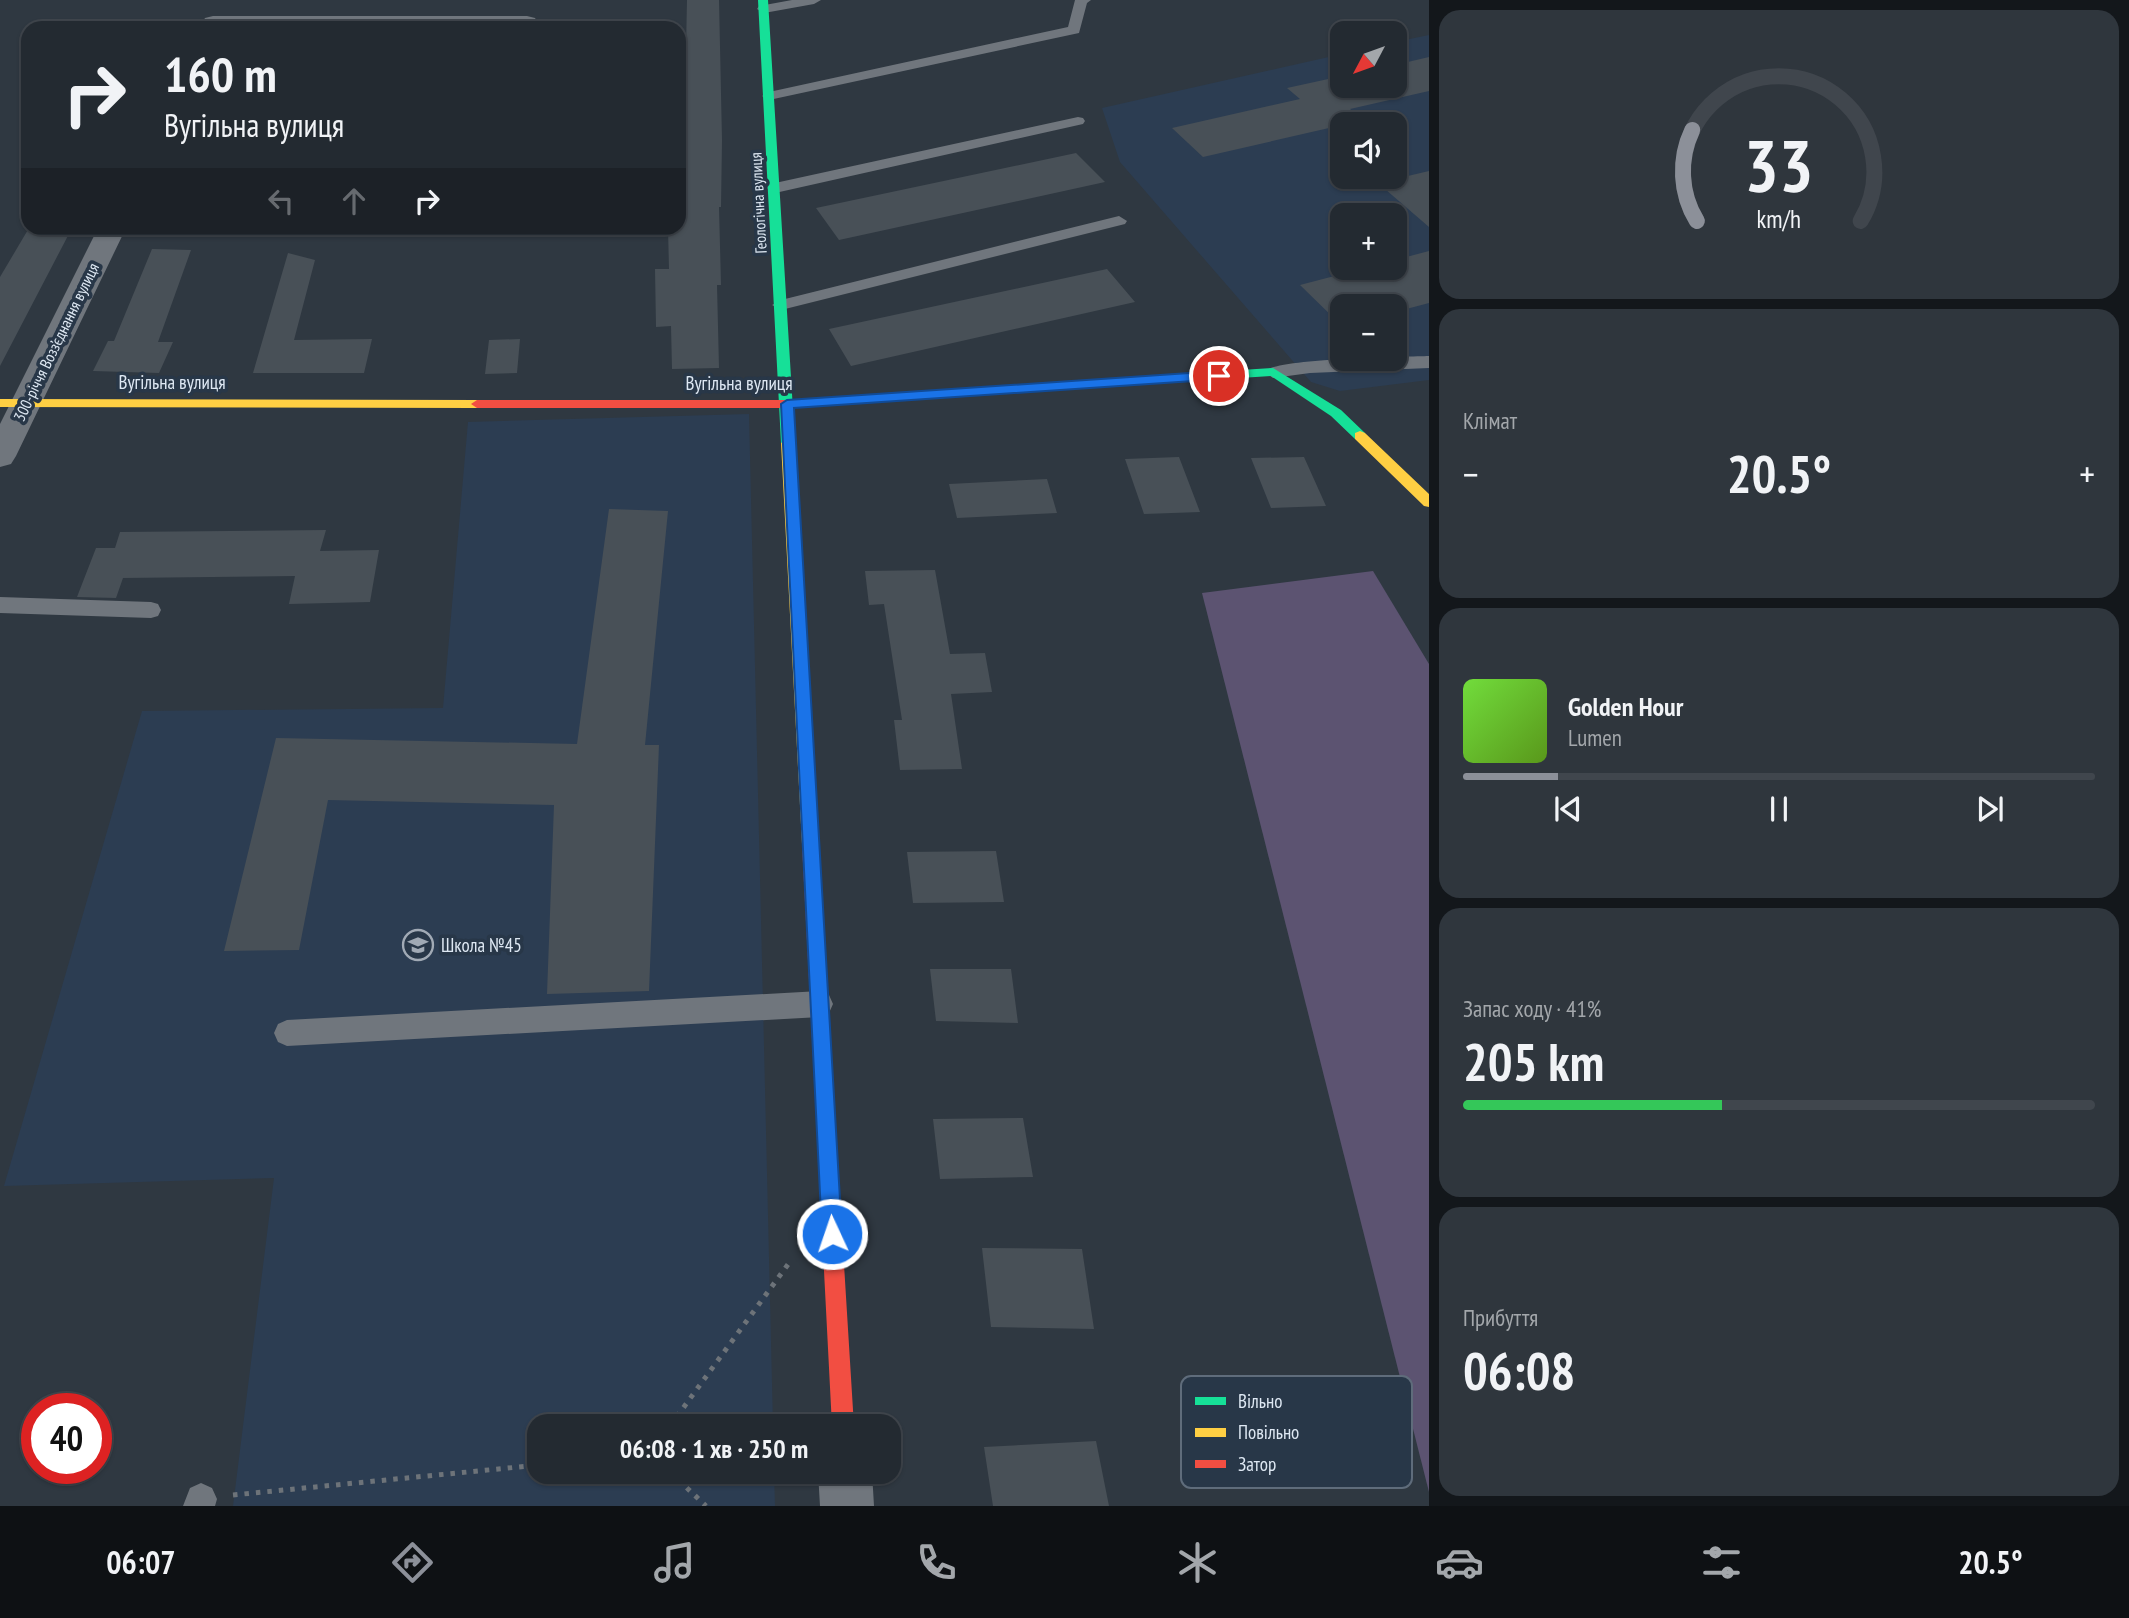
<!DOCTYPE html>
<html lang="uk">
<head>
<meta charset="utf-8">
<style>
  body { margin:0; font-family:"PT Sans Narrow",sans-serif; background:#2f363d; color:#f1f3f6; height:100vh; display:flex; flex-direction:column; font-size:26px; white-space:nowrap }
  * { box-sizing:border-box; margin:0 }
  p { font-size:23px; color:#a3a7ab }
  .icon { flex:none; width:38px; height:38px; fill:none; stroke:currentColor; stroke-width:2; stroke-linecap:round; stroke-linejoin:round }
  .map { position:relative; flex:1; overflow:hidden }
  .side { display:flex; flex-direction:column; gap:10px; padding:10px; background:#13171b; width:700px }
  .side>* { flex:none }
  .hud { position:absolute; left:21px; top:21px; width:665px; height:214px; border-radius:21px; box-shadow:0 2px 5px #0004,0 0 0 2px #40464d; background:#232a31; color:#f1f3f6; overflow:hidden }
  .needle { width:46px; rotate:229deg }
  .controls { position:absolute; left:1330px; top:21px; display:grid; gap:14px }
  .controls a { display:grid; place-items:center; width:77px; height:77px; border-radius:14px; background:#232a31; box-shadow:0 2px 5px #0004,0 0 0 2px #40464d; font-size:35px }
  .speed { position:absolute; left:21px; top:1393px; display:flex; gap:14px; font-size:35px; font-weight:700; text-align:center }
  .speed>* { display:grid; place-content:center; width:91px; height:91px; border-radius:50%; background:#232a31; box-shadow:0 2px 5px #0004,0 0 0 2px #40464d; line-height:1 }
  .speed .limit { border:10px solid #d22; background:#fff; color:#111 }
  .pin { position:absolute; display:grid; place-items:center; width:60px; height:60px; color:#fff; margin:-30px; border:4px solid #fff; border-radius:50%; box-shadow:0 2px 7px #0007 }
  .me { position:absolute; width:77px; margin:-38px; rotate:357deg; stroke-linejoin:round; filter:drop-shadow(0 0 5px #0008) }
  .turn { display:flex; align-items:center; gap:24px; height:147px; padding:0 28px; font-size:32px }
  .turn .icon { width:91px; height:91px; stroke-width:2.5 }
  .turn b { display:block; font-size:49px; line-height:60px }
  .lanes { display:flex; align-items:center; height:66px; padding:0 28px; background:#0003; justify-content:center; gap:35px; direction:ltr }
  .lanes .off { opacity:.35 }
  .big { font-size:52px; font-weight:700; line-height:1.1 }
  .side .tile { flex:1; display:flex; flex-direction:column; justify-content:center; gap:10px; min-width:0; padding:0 24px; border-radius:21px; background:#2f363d }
  .side .dial { align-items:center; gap:0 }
  .dial svg { height:182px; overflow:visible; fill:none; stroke:#40464d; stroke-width:7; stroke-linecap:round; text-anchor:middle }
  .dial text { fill:#f1f3f6; stroke:none }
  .song { display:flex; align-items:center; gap:21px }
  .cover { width:84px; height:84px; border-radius:10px; background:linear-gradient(135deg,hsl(100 70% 55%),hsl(90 70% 35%)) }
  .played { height:7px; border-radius:4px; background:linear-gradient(90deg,#8c9099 15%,#40464d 15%) }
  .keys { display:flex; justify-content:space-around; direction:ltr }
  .heat { display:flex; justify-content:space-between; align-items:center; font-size:38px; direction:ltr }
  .charge { height:10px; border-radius:5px; background:linear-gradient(90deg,#34c759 41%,#40464d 0) }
  .trip { position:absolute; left:527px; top:1414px; width:374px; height:70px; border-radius:21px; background:#232a31; box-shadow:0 2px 5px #0004,0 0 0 2px #40464d; font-weight:700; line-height:70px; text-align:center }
  .menu { display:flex; height:112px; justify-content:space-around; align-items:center; background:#0e1114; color:#a3a7ab }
  .menu .icon { width:49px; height:49px }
  .menu .selected { color:#8c9099 }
  .menu b { font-size:32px; color:#f1f3f6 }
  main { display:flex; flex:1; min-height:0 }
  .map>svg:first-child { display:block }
</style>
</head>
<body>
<main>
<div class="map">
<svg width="1429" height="1506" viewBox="0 0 1429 1506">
  <rect width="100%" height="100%" fill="#2f3841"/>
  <!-- built -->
  <path fill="#2c3d52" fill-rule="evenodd" d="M1429,35v345l-89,11 -29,-9 -191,-220 -18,-54 240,-54v32h53v-44zM1342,124h53v53h-53zM1342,215h53v53h-53zM1342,306h53v53h-53z
    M749,414l24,1012h-234v46h235l1,34h-542l41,-328 -270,8 138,-475 301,-3 25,-286z"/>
  <!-- forest -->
  <path fill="#5c5371" d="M1373,571l56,93v828l-227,-899z"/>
  <!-- building -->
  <path fill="#485057" d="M687,0h32l3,140 -1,67h-2l2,78h-4l2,83 -47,1 -1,-43 -15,1 -1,-58h14l-1,-41h11v-129h6z
    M1429,57v34l-79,18 14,11 -161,37 -31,-29 128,-29 -13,-11 55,-12v10h53v-21z
    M1076,153l29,29 -266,58 -23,-32z
    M1429,171v56l-51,-44z
    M29,228h43l-72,138v-89z
    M152,249l39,1 -33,92h15l-14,31 -66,-2 15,-30h6z
    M1429,251v52l-34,9v-6h-53v20l-42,-41 65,-17h30v-8z
    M288,253l27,7 -21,80 78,-1 -8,34h-111z
    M1107,269l28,33 -284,64 -22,-37z
    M520,339l-3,34 -32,1 4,-34z
    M1179,457l21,55 -56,2 -19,-55z
    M1304,457l22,49 -55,2 -20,-50z
    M1047,479l10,34 -100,5 -8,-34z
    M609,509l59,2 -23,234h14l-10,246 -102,3 7,-189 -226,-5 -29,150 -75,1 52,-213 301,6z
    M326,530l-6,21 59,-1 -9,52 -81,2 6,-28 -172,2 -7,20 -39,-1 19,-49h19l5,-16z
    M935,570l15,84 35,-1 7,39 -41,2 11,75 -62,1 -6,-50h8l-18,-116 -15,1 -4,-34z
    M996,851l8,51 -91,1 -6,-51z
    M930,969h81l7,54 -82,-2z
    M1023,1118l10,59 -93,2 -7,-60z
    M982,1248l100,1 12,80 -103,-2z
    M1096,1441l13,65h-116l-9,-59z"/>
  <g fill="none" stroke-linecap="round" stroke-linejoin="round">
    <!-- path -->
    <path stroke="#6d7379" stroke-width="5" stroke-dasharray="4.5 7" stroke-linecap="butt" d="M670,1426l119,-163
      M670,1472l36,34
      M233,1495l306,-30"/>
    <!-- lane -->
    <path fill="#70767d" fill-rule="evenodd" d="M792,0h29l-7,4 -50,9 -7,-4 2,-3z
      M1075,0h16l-4,3 -8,30 -310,67 -7,-4 7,-4 299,-65z
      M1078,117l5,1 2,3 -2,3 -308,69 -8,-5 8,-5z
      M1119,216l8,5 -2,3 -344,86 -9,-5 9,-5z
      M1429,356v12l-119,5 -37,5 -9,-6c10,-14 142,-15 165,-16z
      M0,597l151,5 7,2 3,6 -3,6 -7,2 -151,-5z
      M820,991l9,4 4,9 -4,9 -9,4 -533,29 -9,-4 -4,-9 4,-9 9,-4z
      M201,1483l11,5 5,11 -2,7h-32l7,-18z"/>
    <!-- street -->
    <path fill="#70767d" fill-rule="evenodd" d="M213,16h314l8,2 3,5 -4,5h-329l-3,-5 3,-5z
      M98,228h28l-110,228 -5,8 -11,3v-43z
      M818,1472h54l2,34h-54z"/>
    <!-- fast -->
    <path fill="#16e098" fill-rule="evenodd" d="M758,0h10l27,443 -7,5 -7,-5z
      M1273,368l68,42 24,23v6h-10l-24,-23 -60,-40 -201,13 -6,-4 6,-4z"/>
    <!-- slow -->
    <path fill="#ffcf43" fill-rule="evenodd" d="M0,399l477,1 6,4 -6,4 -477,-1z
      M1360,431l5,2 64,61v13l-5,-1 -69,-67v-6z
      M788,438l7,5 23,401 -2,5 -6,2 -6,-2 -2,-5 -21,-401z"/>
    <!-- jam -->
    <path fill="#f24e42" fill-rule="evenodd" d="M1070,381l4,1v6l-287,20h-310l-6,-4 6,-4h310z
      M810,837l6,2 2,5 36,582h-22l-30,-582 2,-5z"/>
  </g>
  <!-- route -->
  <path fill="#1a73e8" stroke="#114b97" stroke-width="2" d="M1219,371l6,5 -2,3 -429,29 48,826 -3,7 -7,3 -7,-3 -3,-7 -41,-830 6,-4z"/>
  <!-- icons -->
  <defs>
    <g id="school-ring" transform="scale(1.575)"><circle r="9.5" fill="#283748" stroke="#a1aab5" stroke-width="1.5"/><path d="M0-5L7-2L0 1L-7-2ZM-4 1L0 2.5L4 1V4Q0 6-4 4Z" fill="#a1aab5"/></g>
  </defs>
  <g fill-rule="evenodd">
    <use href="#school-ring" x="418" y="945"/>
  </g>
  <g text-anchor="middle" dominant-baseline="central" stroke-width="7" stroke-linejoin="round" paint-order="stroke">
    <!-- far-street labels -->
    <g font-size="16" fill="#dee8f3" stroke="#283748">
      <text transform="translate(758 203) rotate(-93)">Геологічна вулиця</text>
      <text transform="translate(56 342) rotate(-64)">300-річчя Возз’єднання вулиця</text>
    </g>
    <!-- street labels -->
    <g font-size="19" fill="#dee8f3" stroke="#283748">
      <text x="172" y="382">Вугільна вулиця</text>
      <text x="739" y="383">Вугільна вулиця</text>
    </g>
    <!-- poi labels -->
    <g font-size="19" fill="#dee8f3" stroke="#283748" text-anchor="start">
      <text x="441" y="945">Школа №45</text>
    </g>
  </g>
  <!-- legend -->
  <rect x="1181" y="1376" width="231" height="112" rx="10" fill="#283748" stroke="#5f6c7b" stroke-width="2"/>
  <rect x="1195" y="1397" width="31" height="8" fill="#16e098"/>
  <rect x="1195" y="1428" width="31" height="9" fill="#ffcf43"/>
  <rect x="1195" y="1460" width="31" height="8" fill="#f24e42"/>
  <g font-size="19" fill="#dee8f3">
    <text x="1238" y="1408">Вільно</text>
    <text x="1238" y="1439">Повільно</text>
    <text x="1238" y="1471">Затор</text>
  </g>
</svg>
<div class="controls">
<a><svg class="needle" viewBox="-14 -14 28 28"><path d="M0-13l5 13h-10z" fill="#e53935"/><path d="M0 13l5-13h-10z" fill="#a3a7ab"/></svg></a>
<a><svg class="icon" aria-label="sound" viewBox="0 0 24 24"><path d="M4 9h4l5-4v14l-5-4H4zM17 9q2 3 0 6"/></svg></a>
<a>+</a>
<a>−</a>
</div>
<div class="speed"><div class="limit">40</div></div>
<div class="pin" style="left:1219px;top:376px;background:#d93025"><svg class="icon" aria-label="arrive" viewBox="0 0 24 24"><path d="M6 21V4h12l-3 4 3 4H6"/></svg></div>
<svg class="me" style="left:832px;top:1234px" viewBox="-20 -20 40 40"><circle r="17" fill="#1a73e8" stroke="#fff" stroke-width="3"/><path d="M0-11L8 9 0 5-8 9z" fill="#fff"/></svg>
<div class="trip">06:08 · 1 хв · 250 m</div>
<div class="hud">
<div class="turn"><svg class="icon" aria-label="right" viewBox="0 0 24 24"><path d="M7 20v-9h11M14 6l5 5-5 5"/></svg><div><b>160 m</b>Вугільна вулиця</div></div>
<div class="lanes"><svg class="icon off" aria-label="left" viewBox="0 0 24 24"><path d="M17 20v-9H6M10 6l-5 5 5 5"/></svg><svg class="icon off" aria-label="ahead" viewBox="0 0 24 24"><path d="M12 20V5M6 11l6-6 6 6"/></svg><svg class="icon" aria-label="right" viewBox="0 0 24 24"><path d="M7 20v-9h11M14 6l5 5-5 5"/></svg></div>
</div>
</div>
<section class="side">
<div class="tile dial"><svg viewBox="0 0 100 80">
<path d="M14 69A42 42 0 1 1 86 69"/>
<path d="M14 69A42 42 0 0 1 12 29" stroke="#8c9099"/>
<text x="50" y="56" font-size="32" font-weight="700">33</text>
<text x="50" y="72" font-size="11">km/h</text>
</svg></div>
<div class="tile"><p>Клімат</p>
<div class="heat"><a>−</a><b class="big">20.5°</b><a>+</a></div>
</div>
<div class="tile">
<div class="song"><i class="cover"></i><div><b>Golden Hour</b><p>Lumen</p></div></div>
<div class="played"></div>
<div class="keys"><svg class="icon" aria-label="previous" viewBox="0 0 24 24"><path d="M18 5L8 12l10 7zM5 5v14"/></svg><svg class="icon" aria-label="pause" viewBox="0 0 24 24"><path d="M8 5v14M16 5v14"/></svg><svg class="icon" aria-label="next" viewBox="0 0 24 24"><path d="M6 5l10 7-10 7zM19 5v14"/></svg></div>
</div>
<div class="tile"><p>Запас ходу · 41%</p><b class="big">205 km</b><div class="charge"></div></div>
<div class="tile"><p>Прибуття</p><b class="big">06:08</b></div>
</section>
</main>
<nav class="menu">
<b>06:07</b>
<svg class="icon selected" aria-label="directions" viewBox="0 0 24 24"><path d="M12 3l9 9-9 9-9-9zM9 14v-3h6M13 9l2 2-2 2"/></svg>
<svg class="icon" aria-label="music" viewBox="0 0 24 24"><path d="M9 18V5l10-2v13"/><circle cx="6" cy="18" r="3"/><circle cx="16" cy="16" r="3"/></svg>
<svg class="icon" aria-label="phone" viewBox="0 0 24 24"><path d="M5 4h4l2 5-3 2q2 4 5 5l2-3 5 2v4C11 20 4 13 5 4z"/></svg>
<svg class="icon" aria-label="climate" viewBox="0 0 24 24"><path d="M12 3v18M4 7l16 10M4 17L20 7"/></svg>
<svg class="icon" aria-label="car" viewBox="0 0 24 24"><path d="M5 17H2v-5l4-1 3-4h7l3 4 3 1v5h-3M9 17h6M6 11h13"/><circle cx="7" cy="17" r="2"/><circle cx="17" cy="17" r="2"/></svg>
<svg class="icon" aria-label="filters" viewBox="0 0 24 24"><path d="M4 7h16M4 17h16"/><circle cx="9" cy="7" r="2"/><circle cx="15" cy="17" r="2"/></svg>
<b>20.5°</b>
</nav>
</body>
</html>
